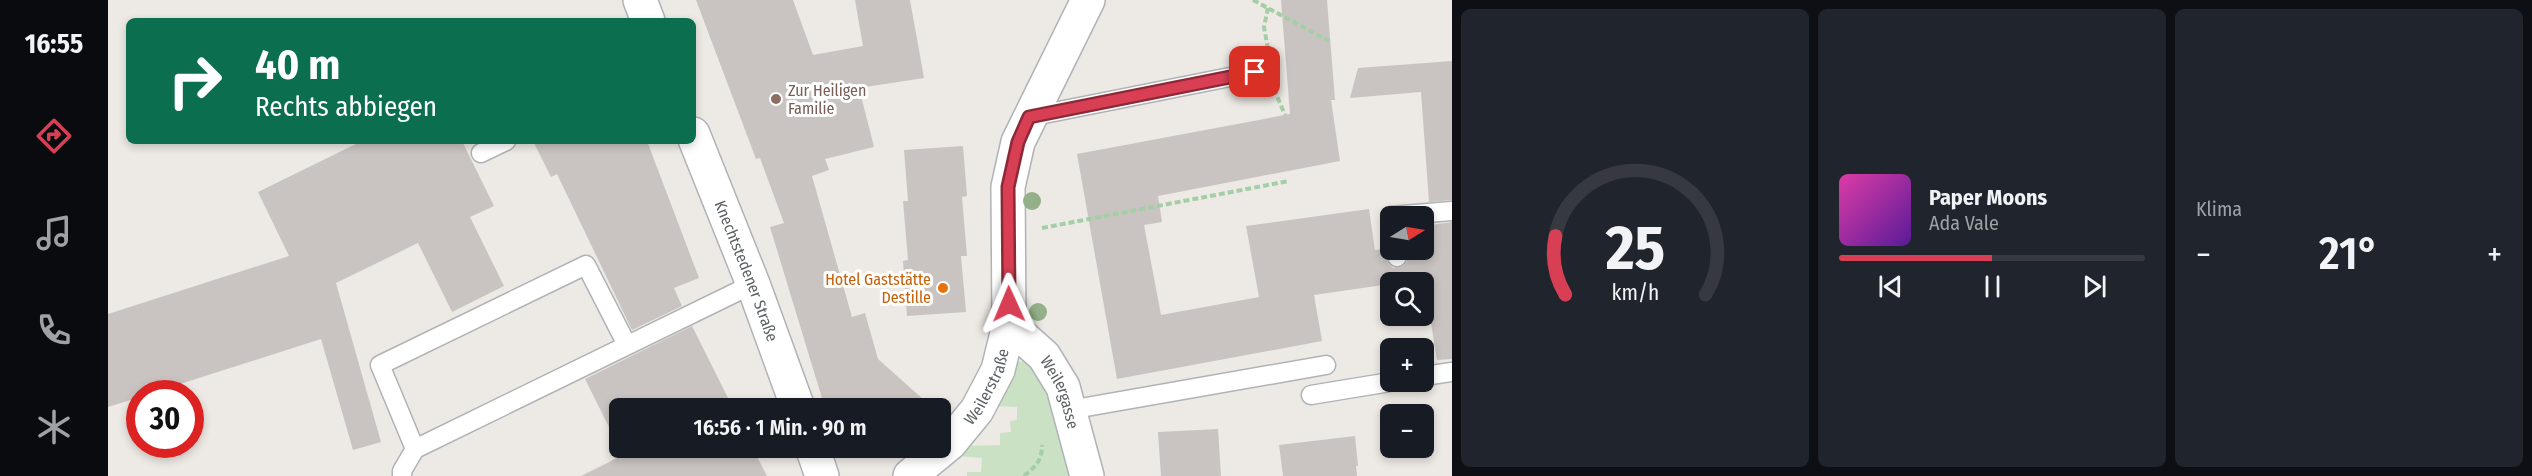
<!DOCTYPE html>
<html lang="de">
<head>
<meta charset="utf-8">
<style>
  body { margin:0; font-family:"Fira Sans Condensed",sans-serif; background:#20242c; color:#f1f3f6; height:100vh; display:flex; flex-direction:column; font-size:22px; white-space:nowrap }
  * { box-sizing:border-box; margin:0 }
  p { font-size:20px; color:#9ea1a6 }
  .icon { flex:none; width:33px; height:33px; fill:none; stroke:currentColor; stroke-width:2; stroke-linecap:round; stroke-linejoin:round }
  .map { position:relative; flex:1; overflow:hidden }
  .panel { display:flex; flex-direction:column; gap:9px; padding:9px; background:#0d0f14; width:1080px }
  .panel>* { flex:none }
  .top-card { position:absolute; left:18px; top:18px; width:570px; height:126px; border-radius:9px; box-shadow:0 3px 9px #0003; background:#0b6e4f; color:#fff; overflow:hidden }
  .needle { width:39px; rotate:79deg }
  .controls { position:absolute; left:1272px; top:206px; display:grid; gap:12px }
  .controls a { display:grid; place-items:center; width:54px; height:54px; border-radius:9px; background:#171b24; box-shadow:0 3px 9px #0003; font-size:30px }
  .speed { position:absolute; left:18px; top:380px; display:flex; gap:12px; font-size:30px; font-weight:700; text-align:center }
  .speed>* { display:grid; place-content:center; width:78px; height:78px; border-radius:50%; background:#171b24; box-shadow:0 3px 9px #0003; line-height:1 }
  .speed .limit { border:9px solid #d22; background:#fff; color:#111 }
  .pin { position:absolute; display:grid; place-items:center; width:51px; height:51px; color:#fff; margin:-26px; border-radius:12px; box-shadow:0 3px 9px #0006 }
  .me { position:absolute; width:66px; margin:-33px; rotate:359deg; stroke-linejoin:round; filter:drop-shadow(0 0 4px #0008) }
  .turn { display:flex; align-items:center; gap:21px; height:126px; padding:0 30px; font-size:27px }
  .turn .icon { width:78px; height:78px; stroke-width:2.5 }
  .turn b { display:block; font-size:42px; line-height:51px }
  .big { font-size:45px; font-weight:600; line-height:1.1 }
  .panel .widget { flex:1; display:flex; flex-direction:column; justify-content:center; gap:9px; min-width:0; padding:0 21px; border-radius:9px; background:#20242c }
  .panel .dial { align-items:center; gap:0 }
  .dial svg { height:156px; overflow:visible; fill:none; stroke:#363941; stroke-width:7; stroke-linecap:round; text-anchor:middle }
  .dial text { fill:#f1f3f6; stroke:none }
  .song { display:flex; align-items:center; gap:18px }
  .cover { width:72px; height:72px; border-radius:9px; background:linear-gradient(135deg,hsl(320 70% 55%),hsl(270 70% 35%)) }
  .played { height:6px; border-radius:3px; background:linear-gradient(90deg,#d93f54 50%,#363941 50%) }
  .keys { display:flex; justify-content:space-around; direction:ltr }
  .heat { display:flex; justify-content:space-between; align-items:center; font-size:33px; direction:ltr }
  .panel .tiles { flex:1; display:grid; gap:9px; grid-template-columns:repeat(3,1fr) }
  .trip { position:absolute; left:501px; top:398px; width:342px; height:60px; border-radius:9px; background:#171b24; box-shadow:0 3px 9px #0003; font-weight:600; line-height:60px; text-align:center }
  main { display:flex; flex:1; min-height:0 }
  .tab-bar { display:flex; flex-direction:column; width:108px; justify-content:space-around; align-items:center; background:#090b0e; color:#9ea1a6 }
  .tab-bar .icon { width:42px; height:42px }
  .tab-bar .on { color:#d93f54 }
  .tab-bar b { font-size:27px; color:#f1f3f6 }
  .map>svg:first-child { display:block }
</style>
</head>
<body>
<main>
<nav class="tab-bar">
<b>16:55</b>
<svg class="icon on" aria-label="directions" viewBox="0 0 24 24"><path d="M12 3l9 9-9 9-9-9zM9 14v-3h6M13 9l2 2-2 2"/></svg>
<svg class="icon" aria-label="music" viewBox="0 0 24 24"><path d="M9 18V5l10-2v13"/><circle cx="6" cy="18" r="3"/><circle cx="16" cy="16" r="3"/></svg>
<svg class="icon" aria-label="phone" viewBox="0 0 24 24"><path d="M5 4h4l2 5-3 2q2 4 5 5l2-3 5 2v4C11 20 4 13 5 4z"/></svg>
<svg class="icon" aria-label="climate" viewBox="0 0 24 24"><path d="M12 3v18M4 7l16 10M4 17L20 7"/></svg>
</nav>
<div class="map">
<svg width="1344" height="476" viewBox="0 0 1344 476">
  <rect width="100%" height="100%" fill="#ede9e4"/>
  <!-- green -->
  <path fill="#cae2c3" d="M917,361l14,10 33,105h-105v-4h14l1,-14 -25,-2 9,-10 34,-1v-12l11,-1 -1,-11 7,-1v-13l-24,-1 23,-44z"/>
  <!-- building -->
  <path fill="#c9c4c1" d="M588,0h97l20,55 50,-9 -8,-46h55l14,78 -65,10 15,59 -49,12 4,11 -17,6 40,141 13,-4 13,46 55,49h-108l-55,-181 14,-4 -24,-65 -4,1z
    M1173,0h46l8,100h-4l9,61 -182,35 4,26 -18,3 17,90 98,-18 -13,-71 123,-17 6,41 10,-1 3,14 5,5 10,-2 4,-4v-13h17v-23l28,-4v137l-15,1 -13,-80 -34,2v2l-76,11 8,46 -205,38 -40,-225 213,-40z
    M1344,61v139l-23,2 -8,-110 -71,6 8,-30z
    M254,141h100l32,65 -24,11 34,69 -52,26 -34,-69 -82,40 45,159 -28,8 -32,-111 -169,54h-12v4l-32,10v-93l181,-58 -31,-64z
    M425,141h114l52,137 -25,10 8,18 -50,24 -75,-156 -6,3z
    M855,146l4,50 -5,1 5,59h-6l5,56 -59,4 -4,-55 5,-1 -5,-59h5l-4,-51z
    M584,326l41,82h-113v39h132l15,29h-186l42,-21 -38,-76z
    M1110,429l3,47h-60l-3,-44z
    M1247,436l3,30h-2l1,10h-74l-4,-31z"/>
  <g fill="none" stroke-linecap="round" stroke-linejoin="round">
    <!-- lane casing -->
    <g stroke="#afb3b5" stroke-width="21">
      <path id="lane" d="M921,117l226,-45
        M373,153l25,-12
        M1283,216l61,-5
        M1288,249l1,8
        M1316,376l28,-4
        M1203,395l85,-14
        M961,410l257,-45
        M307,449l-35,-84 206,-100 41,80
        M294,476v-5l13,-22 338,-165"/>
    </g>
    <!-- street casing -->
    <g stroke="#afb3b5" stroke-width="36">
      <g id="street">
        <path d="M532,0l8,21"/>
        <path id="s1" d="M585,134l60,150 45,124"/>
        <path id="s2" d="M901,325l35,31 19,31 24,89"/>
        <path d="M704,447l10,29"/>
        <path id="s3" d="M802,476l40,-33 27,-33 21,-40 11,-45 -1,-138 10,-45 70,-142"/>
      </g>
    </g>
    <!-- path -->
    <path stroke="#a4cea6" stroke-width="4" stroke-dasharray="6 3" stroke-linecap="butt" d="M1145,0l76,41
      M1160,49l-4,-22 4,-19
      M1166,89l11,26
      M934,228l247,-47
      M916,476c12,-10 18,-15 18,-31"/>
    <!-- lane -->
    <use href="#lane" stroke="#fff" stroke-width="18"/>
    <!-- street -->
    <use href="#street" stroke="#fff" stroke-width="33"/>
  </g>
  <!-- trees -->
  <g fill="#93b088">
    <circle cx="924" cy="201" r="9"/>
    <circle cx="930" cy="312" r="9"/>
  </g>
  <g fill="none" stroke-linecap="round" stroke-linejoin="round">
    <!-- route casing -->
    <g stroke="#8d2937" stroke-width="15">
      <path id="route" d="M901,304l-1,-117 10,-45 11,-25 226,-45"/>
    </g>
    <!-- route -->
    <use href="#route" stroke="#d93f54" stroke-width="10"/>
  </g>
  <!-- markers -->
  <circle fill="#8d6e63" stroke="#fff" stroke-width="2" cx="668" cy="99" r="6"/>
  <circle fill="#e8710a" stroke="#fff" stroke-width="2" cx="835" cy="288" r="6"/>
  <g text-anchor="middle" dominant-baseline="central" stroke-width="6" stroke-linejoin="round" paint-order="stroke">
    <!-- education labels -->
    <g font-size="16" fill="#785e54" stroke="#fff" text-anchor="start">
      <text x="680" y="90">Zur Heiligen<tspan x="680" dy="18">Familie</tspan></text>
    </g>
    <!-- street labels -->
    <g font-size="16" fill="#5c6163" stroke="#fff">
      <text stroke="none"><textPath href="#s1" startOffset="147">Knechtstedener Straße</textPath></text>
      <text stroke="none"><textPath href="#s3" startOffset="120">Weilerstraße</textPath></text>
      <text stroke="none"><textPath href="#s2" startOffset="87">Weilergasse</textPath></text>
    </g>
    <!-- food labels -->
    <g font-size="16" fill="#c56008" stroke="#fff" text-anchor="end">
      <text x="823" y="279">Hotel Gaststätte<tspan x="823" dy="18">Destille</tspan></text>
    </g>
  </g>
</svg>
<div class="controls">
<a><svg class="needle" viewBox="-14 -14 28 28"><path d="M0-13l5 13h-10z" fill="#e53935"/><path d="M0 13l5-13h-10z" fill="#9ea1a6"/></svg></a>
<a><svg class="icon" aria-label="search" viewBox="0 0 24 24"><circle cx="10" cy="10" r="6"/><path d="M15 15l6 6"/></svg></a>
<a>+</a>
<a>−</a>
</div>
<div class="speed"><div class="limit">30</div></div>
<div class="pin" style="left:1147px;top:72px;background:#d93025"><svg class="icon" aria-label="arrive" viewBox="0 0 24 24"><path d="M6 21V4h12l-3 4 3 4H6"/></svg></div>
<svg class="me" style="left:901px;top:304px" viewBox="-20 -20 40 40"><path d="M0-17L14 15 0 8-14 15z" fill="#d93f54" stroke="#fff" stroke-width="4"/></svg>
<div class="trip">16:56 · 1 Min. · 90 m</div>
<div class="top-card">
<div class="turn"><svg class="icon" aria-label="right" viewBox="0 0 24 24"><path d="M7 20v-9h11M14 6l5 5-5 5"/></svg><div><b>40 m</b>Rechts abbiegen</div></div>
</div>
</div>
<section class="panel">
<div class="tiles">
<div class="widget dial"><svg viewBox="0 0 100 80">
<path d="M14 69A42 42 0 1 1 86 69"/>
<path d="M14 69A42 42 0 0 1 9 39" stroke="#d93f54"/>
<text x="50" y="56" font-size="32" font-weight="700">25</text>
<text x="50" y="72" font-size="11">km/h</text>
</svg></div>
<div class="widget">
<div class="song"><i class="cover"></i><div><b>Paper Moons</b><p>Ada Vale</p></div></div>
<div class="played"></div>
<div class="keys"><svg class="icon" aria-label="previous" viewBox="0 0 24 24"><path d="M18 5L8 12l10 7zM5 5v14"/></svg><svg class="icon" aria-label="pause" viewBox="0 0 24 24"><path d="M8 5v14M16 5v14"/></svg><svg class="icon" aria-label="next" viewBox="0 0 24 24"><path d="M6 5l10 7-10 7zM19 5v14"/></svg></div>
</div>
<div class="widget"><p>Klima</p>
<div class="heat"><a>−</a><b class="big">21°</b><a>+</a></div>
</div>
</div>
</section>
</main>
</body>
</html>
